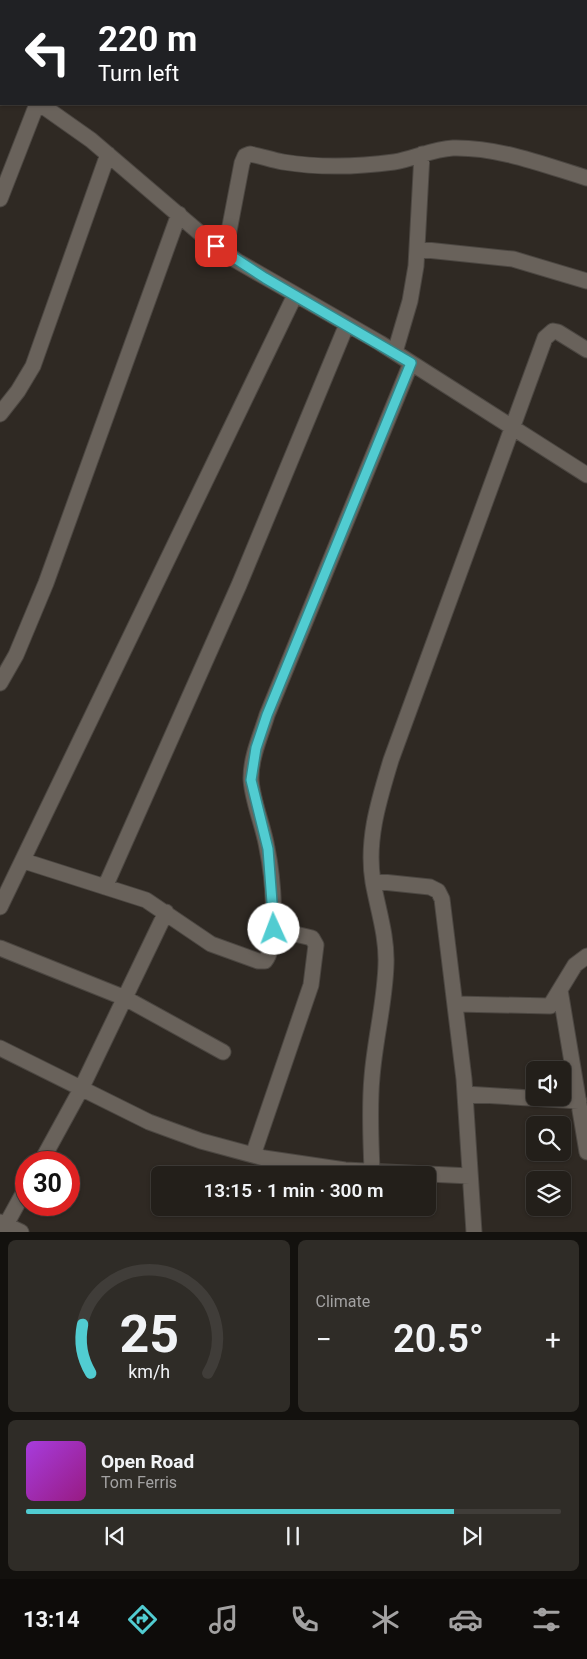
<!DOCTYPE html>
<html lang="en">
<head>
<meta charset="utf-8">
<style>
  body { margin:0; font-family:Roboto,sans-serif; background:#2f2c27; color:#f1f3f6; height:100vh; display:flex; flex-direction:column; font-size:19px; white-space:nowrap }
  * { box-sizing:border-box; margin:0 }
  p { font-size:16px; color:#a3a2a2 }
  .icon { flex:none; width:28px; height:28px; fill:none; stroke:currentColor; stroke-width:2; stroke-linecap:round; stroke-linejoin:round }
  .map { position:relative; height:1232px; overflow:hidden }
  .side { display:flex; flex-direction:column; gap:8px; padding:8px; background:#13110e; flex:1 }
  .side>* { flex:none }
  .banner { position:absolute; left:0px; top:0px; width:588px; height:105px; box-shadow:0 1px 4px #0004,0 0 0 1px #403d39; background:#202124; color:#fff; overflow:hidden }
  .tools { position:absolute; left:526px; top:1061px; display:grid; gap:10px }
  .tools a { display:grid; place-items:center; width:45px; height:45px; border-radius:8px; background:#231f1a; box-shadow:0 1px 4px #0004,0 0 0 1px #403d39; font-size:25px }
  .speed { position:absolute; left:15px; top:1151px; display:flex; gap:10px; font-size:25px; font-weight:700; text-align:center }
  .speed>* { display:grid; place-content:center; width:65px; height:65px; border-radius:50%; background:#231f1a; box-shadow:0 1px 4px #0004,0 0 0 1px #403d39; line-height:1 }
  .speed .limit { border:8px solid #d22; background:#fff; color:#111 }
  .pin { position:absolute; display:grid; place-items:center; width:42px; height:42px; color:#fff; margin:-21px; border-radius:10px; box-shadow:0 2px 8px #0006 }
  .me { position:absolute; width:55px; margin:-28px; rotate:358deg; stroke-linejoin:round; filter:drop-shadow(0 0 4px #0008) }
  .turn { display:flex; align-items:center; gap:18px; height:105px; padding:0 15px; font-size:22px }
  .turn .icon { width:65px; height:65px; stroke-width:2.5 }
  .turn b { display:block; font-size:35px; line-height:42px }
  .big { font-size:38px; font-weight:600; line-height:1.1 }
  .side .card { flex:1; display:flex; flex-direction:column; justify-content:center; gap:8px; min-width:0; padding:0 18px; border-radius:8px; background:#2f2c27 }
  .side .dial { align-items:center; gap:0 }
  .dial svg { height:130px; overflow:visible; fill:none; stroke:#403d39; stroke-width:7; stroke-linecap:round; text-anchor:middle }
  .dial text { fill:#f1f3f6; stroke:none }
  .song { display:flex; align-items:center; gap:15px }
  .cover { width:60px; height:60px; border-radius:8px; background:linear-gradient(135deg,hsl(280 70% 55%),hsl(310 70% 35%)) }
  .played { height:5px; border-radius:2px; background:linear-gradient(90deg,#51ccd1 80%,#403d39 80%) }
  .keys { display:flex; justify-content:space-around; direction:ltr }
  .heat { display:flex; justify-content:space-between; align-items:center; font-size:28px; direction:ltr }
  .side .tiles { flex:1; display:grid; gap:8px; grid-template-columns:1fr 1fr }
  .card:last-child { grid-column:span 2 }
  .trip { position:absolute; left:151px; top:1166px; width:285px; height:50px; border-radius:8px; background:#231f1a; box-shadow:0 1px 4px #0004,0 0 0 1px #403d39; font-weight:600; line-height:50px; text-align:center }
  .tab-bar { display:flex; height:80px; justify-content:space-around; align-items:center; background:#0e0c0a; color:#a3a2a2 }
  .tab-bar .icon { width:35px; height:35px }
  .tab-bar .active { color:#51ccd1 }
  .tab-bar b { font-size:22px; color:#f1f3f6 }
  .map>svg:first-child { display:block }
</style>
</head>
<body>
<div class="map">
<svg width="587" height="1232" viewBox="0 0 587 1232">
  <rect width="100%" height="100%" fill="#2f2923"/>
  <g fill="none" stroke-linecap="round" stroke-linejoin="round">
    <!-- street casing -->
    <g stroke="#4c4742" stroke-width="17">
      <path id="street" d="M69,1v-1
        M190,1l1,-1
        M586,14l1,-3
        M586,79h1
        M0,81l1,1
        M40,104l51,36 117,100 29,21 143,82 207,132
        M0,199l37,-95
        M417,249l96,10 74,22
        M225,252l17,-89 3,-7 5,-2c11,2 22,6 33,8 37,6 74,5 111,0 20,-3 38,-13 59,-14 46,-1 91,17 134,30
        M395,352l15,-51 6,-35 6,-112
        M0,414l18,-23 15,-25 75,-212
        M0,683l16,-28 30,-72 133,-369
        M24,861l122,39 65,44 47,17h7c15,-18 7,-89 2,-113 -3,-20 -16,-51 -16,-70 0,-22 10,-43 16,-63l144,-352
        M373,881l57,6 8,4 4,8 22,180 10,153
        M105,887l134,-302 108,-261
        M0,907l295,-612
        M0,948l125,50 98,54
        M560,990l27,162
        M456,1004l94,2 25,-41 12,-9
        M0,1048l149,74 52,19 63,17 81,12 125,6
        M465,1094l114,7
        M253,1155l58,-170 5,-40 -4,-7 -38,-9
        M41,1162l40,-73 85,-177
        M372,1171c-1,-31 -3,-62 0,-94 3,-38 13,-75 14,-113 1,-28 -8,-54 -13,-82 -7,-42 6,-82 18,-122l154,-422 8,-7 5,1 29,18
        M0,1222l21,10
        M2,1232l24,-44"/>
    </g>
    <!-- street -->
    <use href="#street" stroke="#69625b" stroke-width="15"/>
  </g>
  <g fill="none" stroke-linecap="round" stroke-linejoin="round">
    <!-- route casing -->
    <g stroke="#358588" stroke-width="12">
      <path id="route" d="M216,246l49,32 146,85 -144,352 -11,33 -5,32 17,69 6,80"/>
    </g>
    <!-- route -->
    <use href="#route" stroke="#51ccd1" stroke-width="9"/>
  </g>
</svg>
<div class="tools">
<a><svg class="icon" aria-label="sound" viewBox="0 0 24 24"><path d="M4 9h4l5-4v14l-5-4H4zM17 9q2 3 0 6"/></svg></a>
<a><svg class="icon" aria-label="search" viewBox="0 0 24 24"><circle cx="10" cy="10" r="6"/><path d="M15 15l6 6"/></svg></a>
<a><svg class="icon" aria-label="layers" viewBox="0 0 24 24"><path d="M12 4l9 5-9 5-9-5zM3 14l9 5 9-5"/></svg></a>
</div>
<div class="speed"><div class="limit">30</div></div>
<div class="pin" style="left:216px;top:246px;background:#d93025"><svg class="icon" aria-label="arrive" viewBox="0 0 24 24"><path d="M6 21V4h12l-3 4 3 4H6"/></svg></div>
<svg class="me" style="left:274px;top:929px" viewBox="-20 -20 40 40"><circle r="19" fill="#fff"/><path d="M0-13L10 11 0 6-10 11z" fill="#51ccd1"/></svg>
<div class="trip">13:15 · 1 min · 300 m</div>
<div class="banner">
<div class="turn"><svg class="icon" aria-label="left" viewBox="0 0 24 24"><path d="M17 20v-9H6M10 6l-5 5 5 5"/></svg><div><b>220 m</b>Turn left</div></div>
</div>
</div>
<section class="side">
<div class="tiles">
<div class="card dial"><svg viewBox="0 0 100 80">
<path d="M14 69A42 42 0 1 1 86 69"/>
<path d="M14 69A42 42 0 0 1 9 39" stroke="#51ccd1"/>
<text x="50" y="56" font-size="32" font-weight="700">25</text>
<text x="50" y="72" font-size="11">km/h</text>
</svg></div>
<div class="card"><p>Climate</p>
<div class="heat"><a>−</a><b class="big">20.5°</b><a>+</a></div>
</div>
<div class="card">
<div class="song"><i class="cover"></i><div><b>Open Road</b><p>Tom Ferris</p></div></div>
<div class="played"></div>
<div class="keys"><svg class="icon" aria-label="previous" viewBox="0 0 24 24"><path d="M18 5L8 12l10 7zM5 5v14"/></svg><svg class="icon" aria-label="pause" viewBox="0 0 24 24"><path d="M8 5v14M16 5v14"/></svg><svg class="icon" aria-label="next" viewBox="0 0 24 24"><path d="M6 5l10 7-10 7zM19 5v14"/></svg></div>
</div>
</div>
</section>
<nav class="tab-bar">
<b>13:14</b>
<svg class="icon active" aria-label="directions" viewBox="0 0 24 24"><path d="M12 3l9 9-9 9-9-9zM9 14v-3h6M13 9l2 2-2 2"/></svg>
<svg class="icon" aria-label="music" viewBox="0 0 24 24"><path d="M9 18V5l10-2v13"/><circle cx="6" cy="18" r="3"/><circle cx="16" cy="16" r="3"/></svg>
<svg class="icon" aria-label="phone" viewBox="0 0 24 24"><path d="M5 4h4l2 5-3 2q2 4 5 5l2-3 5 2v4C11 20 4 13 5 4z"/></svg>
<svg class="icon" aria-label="climate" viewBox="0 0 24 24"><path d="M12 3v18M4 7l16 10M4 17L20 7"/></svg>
<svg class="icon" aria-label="car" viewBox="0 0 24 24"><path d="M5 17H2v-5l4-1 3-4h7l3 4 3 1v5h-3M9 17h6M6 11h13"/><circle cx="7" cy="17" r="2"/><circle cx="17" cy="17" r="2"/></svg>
<svg class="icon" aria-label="filters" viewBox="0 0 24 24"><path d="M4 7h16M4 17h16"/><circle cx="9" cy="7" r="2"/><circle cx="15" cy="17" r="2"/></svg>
</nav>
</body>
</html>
